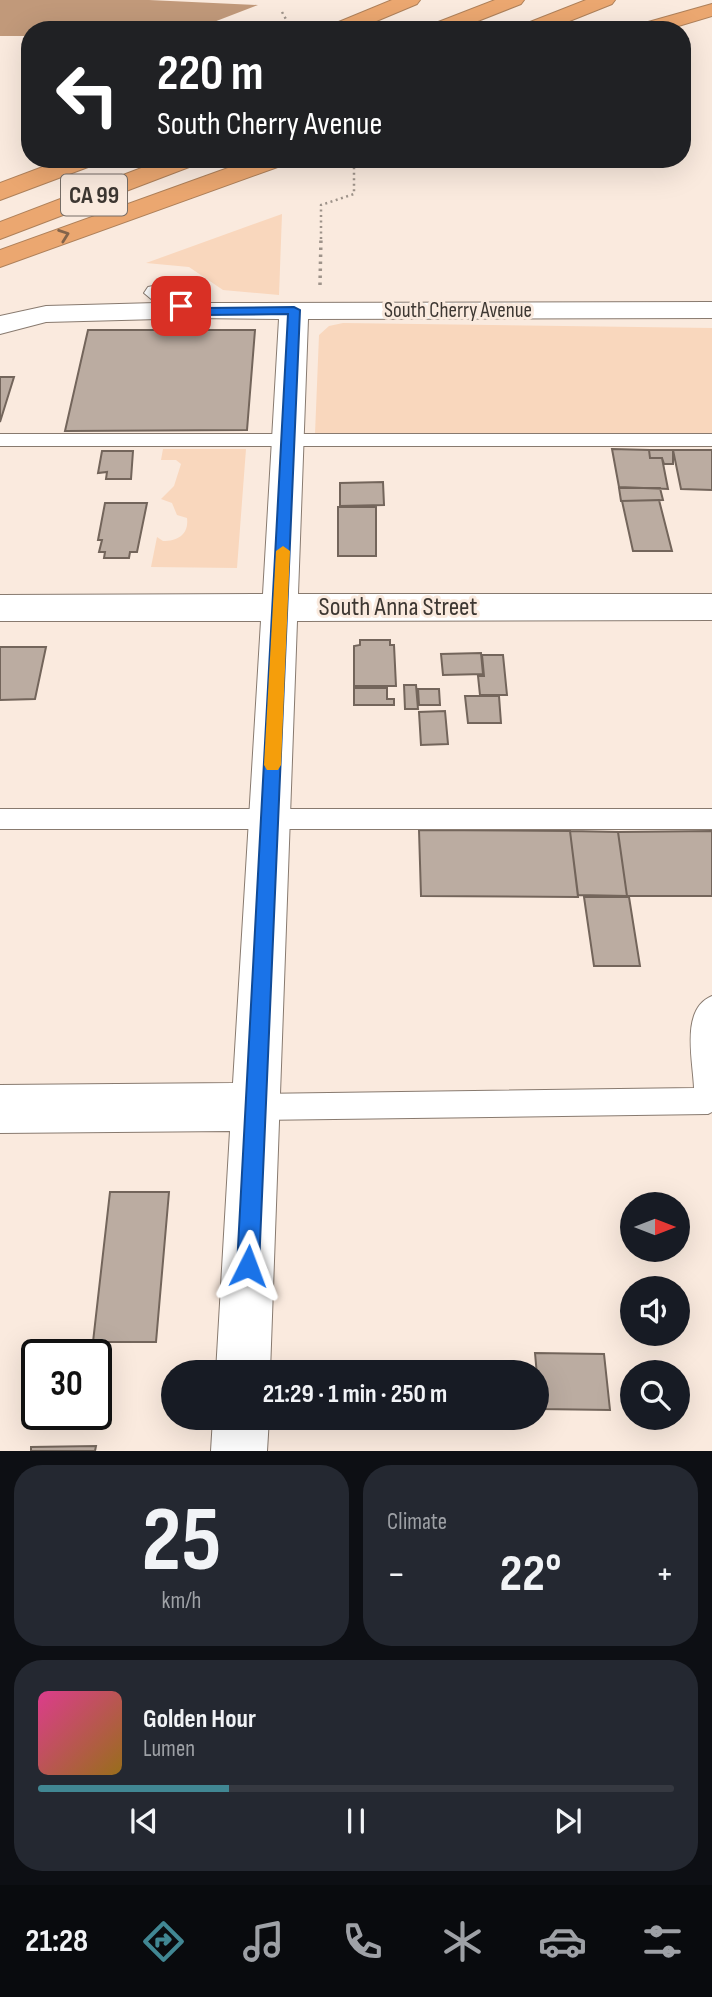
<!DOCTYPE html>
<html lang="en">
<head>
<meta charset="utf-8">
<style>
  body { margin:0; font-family:"Sofia Sans Condensed",sans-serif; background:#242831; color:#f1f3f6; height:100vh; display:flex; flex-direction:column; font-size:26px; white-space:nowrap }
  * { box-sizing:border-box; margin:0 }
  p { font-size:23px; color:#9ea1a6 }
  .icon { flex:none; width:38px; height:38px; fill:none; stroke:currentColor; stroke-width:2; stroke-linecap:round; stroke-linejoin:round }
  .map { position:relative; height:1451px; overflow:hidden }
  .side { display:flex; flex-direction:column; gap:14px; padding:14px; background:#0d0f14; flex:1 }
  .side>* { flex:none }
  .top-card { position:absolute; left:21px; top:21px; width:670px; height:147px; border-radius:28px; box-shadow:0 7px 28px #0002; background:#202124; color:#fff; overflow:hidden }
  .needle { width:46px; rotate:90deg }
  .controls { position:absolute; left:620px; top:1192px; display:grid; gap:14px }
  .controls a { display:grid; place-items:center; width:70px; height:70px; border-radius:50%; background:#171b24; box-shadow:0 7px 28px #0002; font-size:35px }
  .speed { position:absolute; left:21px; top:1339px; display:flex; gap:14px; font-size:35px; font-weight:700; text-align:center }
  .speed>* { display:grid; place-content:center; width:91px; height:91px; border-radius:50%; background:#171b24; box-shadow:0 7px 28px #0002; line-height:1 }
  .speed .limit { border:4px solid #111; border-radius:10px; background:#fff; color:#111 }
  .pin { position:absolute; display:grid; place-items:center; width:60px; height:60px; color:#fff; margin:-30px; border-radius:14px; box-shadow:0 4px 10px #0006 }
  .me { position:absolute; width:77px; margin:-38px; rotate:3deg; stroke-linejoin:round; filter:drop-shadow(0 0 5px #0008) }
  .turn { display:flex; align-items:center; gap:24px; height:147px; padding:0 21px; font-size:32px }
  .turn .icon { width:91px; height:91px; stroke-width:2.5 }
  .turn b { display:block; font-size:49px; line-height:60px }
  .big { font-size:52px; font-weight:700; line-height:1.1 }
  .side .tile { flex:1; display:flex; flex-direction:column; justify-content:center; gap:10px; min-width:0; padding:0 24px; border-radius:28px; background:#242831 }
  .side .dial { align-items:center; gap:0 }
  .dial b { font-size:91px; line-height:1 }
  .song { display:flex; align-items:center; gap:21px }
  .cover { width:84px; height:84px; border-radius:10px; background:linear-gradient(135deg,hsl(330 70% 55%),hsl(40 70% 35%)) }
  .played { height:7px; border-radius:4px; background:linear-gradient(90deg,#418793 30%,#363941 30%) }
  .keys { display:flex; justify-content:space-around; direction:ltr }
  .heat { display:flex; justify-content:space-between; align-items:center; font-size:38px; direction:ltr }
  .side .tiles { flex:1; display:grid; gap:14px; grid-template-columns:1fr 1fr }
  .tile:last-child { grid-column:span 2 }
  .trip { position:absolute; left:161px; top:1360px; width:388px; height:70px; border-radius:35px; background:#171b24; box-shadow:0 7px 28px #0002; font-weight:700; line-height:70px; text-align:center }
  .tab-bar { display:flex; height:112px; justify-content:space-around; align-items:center; background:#090b0e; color:#9ea1a6 }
  .tab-bar .icon { width:49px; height:49px }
  .tab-bar .active { color:#418793 }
  .tab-bar b { font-size:32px; color:#f1f3f6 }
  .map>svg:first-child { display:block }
</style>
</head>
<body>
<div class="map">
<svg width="712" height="1451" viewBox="0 0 712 1451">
  <rect width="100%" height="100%" fill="#faeade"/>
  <!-- green -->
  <path fill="#f9d7bd" d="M282,214l-3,81 -56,-5 -34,-23 -43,-4z
    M343,323l369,5v105l-397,1 4,-99 10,-9z
    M163,449h83l-9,119 -86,-1 6,-30 6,4c15,0 26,-7 24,-23l-10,-3 -5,-12 -11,-4 13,-13 7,-22 -5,-4h-15z"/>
  <!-- water -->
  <path fill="#c1997a" d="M0,0h149l109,5 -65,25h-163v6h-30z"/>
  <!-- building -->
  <path fill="#bbaca1" stroke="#73655b" stroke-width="2" d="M88,330h167l-8,100 -182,1z
    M0,377h14l-14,45z
    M612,449l37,1 1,8h12l6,31 -49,-2z
    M649,450h24v14h-9l-2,-6h-12z
    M673,450h39v40l-31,-1z
    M102,451h31l-2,28h-25l1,-7 -9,1z
    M383,482l1,23 -44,1v-23z
    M619,488h41l3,12 -42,1z
    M659,500l13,51h-39l-11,-50z
    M105,503h42l-10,49h-7l-1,6h-25l1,-6h-6l3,-12h-4z
    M338,507h38v49h-38z
    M360,640h30v5h4l2,41h-42v-40l6,-1z
    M0,647h46l-11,52 -35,1z
    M481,653l2,21 -40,1 -2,-21z
    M482,655h21l4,40h-27l-2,-19h6z
    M404,685h12l2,24h-13z
    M354,688h33v11h7v6h-40z
    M418,689h21l1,16h-21z
    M465,696h34l2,27h-33z
    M445,711l3,33 -27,1 -2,-33z
    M419,830l151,1 8,66 -157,-1z
    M570,831l48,1 9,64 -49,-1z
    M712,831v65h-85l-9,-64z
    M584,897h45l11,69h-46z
    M110,1192h59l-13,150h-63z
    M535,1353l69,1 6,56 -70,-1z
    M96,1446l-1,5h-64v-4z"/>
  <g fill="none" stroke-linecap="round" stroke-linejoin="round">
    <!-- lane casing -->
    <g stroke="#887a6f" stroke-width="2">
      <path id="lane" d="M0,434h712v12h-712z
        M0,809h712v20h-712z
        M712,996v116l-4,2 -452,6 -9,-4 -4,-9 4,-9 9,-4 438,-6c-1,-28 -14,-79 18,-92z"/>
    </g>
    <!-- street casing -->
    <g stroke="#887a6f" stroke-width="2">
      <path id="street" d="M158,285l32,15 14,3 508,-1v16l-404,1 -10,275h414v26l-415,1 -27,751h-54l14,-241 -230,2v-48l233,-2 28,-462h-261v-26l263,-1 16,-275 -82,-1 -151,4 -46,12v-18l46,-10 110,-3 -12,-10 4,-6z
        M213,1418h56l-2,33h-56z"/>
    </g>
    <!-- highway casing -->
    <g stroke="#ae805a" stroke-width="2">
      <path id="highway" d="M392,0h28l-3,4 -62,26h-29l3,-4z
        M495,0h29l-3,4 -66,26h-30l3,-4z
        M586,0h29l-3,4 -65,26h-30l3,-4z
        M712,4v12l-47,14h-34l3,-4z
        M64,159h35l-3,5 -96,36v-17z
        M165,159h35l-3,5 -197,75v-17z
        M253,159h36l-3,5 -286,103v-17z"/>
    </g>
    <!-- path-far1 -->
    <path stroke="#9e938a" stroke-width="2.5" stroke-dasharray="2 3.5" stroke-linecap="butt" d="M282,12l10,18
      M321,239v-34l33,-11v-35"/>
    <!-- path -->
    <path stroke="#9e938a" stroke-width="3.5" stroke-dasharray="2.5 4.5" stroke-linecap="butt" d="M320,285l1,-48"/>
    <!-- lane -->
    <use href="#lane" fill="#fff" fill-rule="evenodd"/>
    <!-- street -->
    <use href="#street" fill="#fff" fill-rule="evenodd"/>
    <!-- highway -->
    <use href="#highway" fill="#eba770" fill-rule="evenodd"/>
  </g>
  <!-- one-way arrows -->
  <defs><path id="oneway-chevron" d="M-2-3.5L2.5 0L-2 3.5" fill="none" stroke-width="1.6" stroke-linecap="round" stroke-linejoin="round" transform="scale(1.75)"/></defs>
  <use stroke="#83644b" href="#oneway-chevron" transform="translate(64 235) rotate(-20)"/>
  <!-- route -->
  <path fill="#1a73e8" stroke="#114b97" stroke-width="2" d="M181,302l23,6 90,-1 6,3 -41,956 -3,8 -8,3 -8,-3 -3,-8 51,-952 -84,1 -27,-7v-5z"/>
  <!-- slow -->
  <path fill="#f59e0b" d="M283,546l7,5 -9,214 -3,5h-11l-3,-5 12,-214z"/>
  <g text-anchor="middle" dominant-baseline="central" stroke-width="6" stroke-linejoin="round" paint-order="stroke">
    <!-- far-street labels -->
    <g font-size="21" fill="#3d3732" stroke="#faeade">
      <text x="458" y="310">South Cherry Avenue</text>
    </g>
    <!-- shield labels -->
    <rect fill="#faeade" stroke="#766d66" stroke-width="2" x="61" y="174.5" width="66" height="41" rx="5"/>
    <g font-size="24" font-weight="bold" fill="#3d3732">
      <text x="94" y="195">CA 99</text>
    </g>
    <!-- street labels -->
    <g font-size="26" fill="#3d3732" stroke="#faeade">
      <text x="398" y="607">South Anna Street</text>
    </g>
  </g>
</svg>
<div class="controls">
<a><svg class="needle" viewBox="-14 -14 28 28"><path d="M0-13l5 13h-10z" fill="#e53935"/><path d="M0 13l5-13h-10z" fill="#9ea1a6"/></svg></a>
<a><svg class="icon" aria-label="sound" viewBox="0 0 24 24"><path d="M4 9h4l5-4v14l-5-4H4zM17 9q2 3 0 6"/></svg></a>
<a><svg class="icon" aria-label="search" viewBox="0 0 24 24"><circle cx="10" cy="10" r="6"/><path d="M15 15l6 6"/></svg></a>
</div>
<div class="speed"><div class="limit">30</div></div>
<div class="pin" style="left:181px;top:306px;background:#d93025"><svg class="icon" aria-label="arrive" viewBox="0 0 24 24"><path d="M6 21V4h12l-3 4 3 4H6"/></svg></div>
<svg class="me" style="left:248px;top:1266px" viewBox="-20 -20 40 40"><path d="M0-17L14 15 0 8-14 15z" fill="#1a73e8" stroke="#fff" stroke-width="4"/></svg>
<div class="trip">21:29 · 1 min · 250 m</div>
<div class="top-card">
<div class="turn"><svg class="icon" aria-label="left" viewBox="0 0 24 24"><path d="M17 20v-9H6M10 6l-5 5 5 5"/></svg><div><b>220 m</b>South Cherry Avenue</div></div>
</div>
</div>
<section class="side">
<div class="tiles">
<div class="tile dial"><b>25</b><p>km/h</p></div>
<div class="tile"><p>Climate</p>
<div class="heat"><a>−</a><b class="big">22°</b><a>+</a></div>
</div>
<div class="tile">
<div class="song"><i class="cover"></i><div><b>Golden Hour</b><p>Lumen</p></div></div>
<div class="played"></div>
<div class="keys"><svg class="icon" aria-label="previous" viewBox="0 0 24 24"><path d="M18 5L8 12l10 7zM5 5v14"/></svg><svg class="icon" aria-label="pause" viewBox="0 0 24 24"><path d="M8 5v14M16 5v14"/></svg><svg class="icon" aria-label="next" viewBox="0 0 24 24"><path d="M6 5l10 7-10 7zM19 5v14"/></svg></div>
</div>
</div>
</section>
<nav class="tab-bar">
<b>21:28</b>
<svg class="icon active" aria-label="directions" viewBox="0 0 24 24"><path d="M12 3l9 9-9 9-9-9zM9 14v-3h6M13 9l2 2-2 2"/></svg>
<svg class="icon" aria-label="music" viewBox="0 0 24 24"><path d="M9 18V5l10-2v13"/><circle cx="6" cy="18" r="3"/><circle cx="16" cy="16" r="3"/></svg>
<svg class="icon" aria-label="phone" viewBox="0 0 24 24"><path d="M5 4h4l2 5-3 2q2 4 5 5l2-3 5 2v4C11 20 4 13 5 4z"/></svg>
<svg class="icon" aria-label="climate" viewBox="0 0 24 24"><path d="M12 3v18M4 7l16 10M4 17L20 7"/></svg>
<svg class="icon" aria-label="car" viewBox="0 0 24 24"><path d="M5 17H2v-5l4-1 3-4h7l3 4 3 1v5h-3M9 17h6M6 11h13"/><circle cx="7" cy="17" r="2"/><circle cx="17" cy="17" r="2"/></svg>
<svg class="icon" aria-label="filters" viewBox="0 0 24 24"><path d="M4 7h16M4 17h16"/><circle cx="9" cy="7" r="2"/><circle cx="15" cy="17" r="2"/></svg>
</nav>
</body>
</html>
